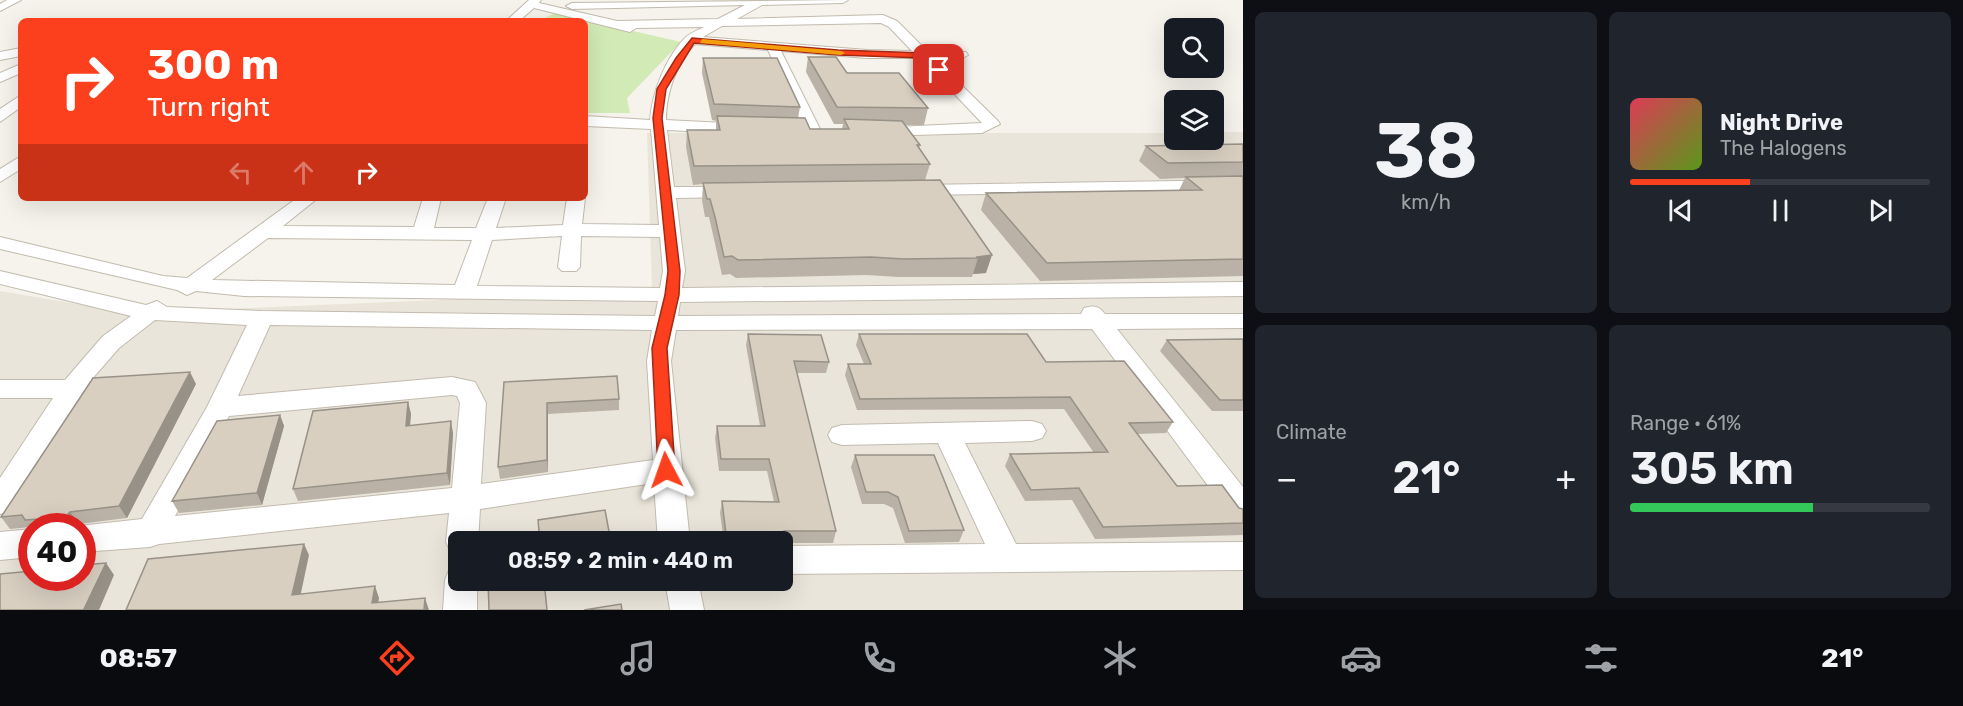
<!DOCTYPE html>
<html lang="en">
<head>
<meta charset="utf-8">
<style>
  body { margin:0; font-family:Rubik,sans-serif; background:#20242c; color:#f1f3f6; height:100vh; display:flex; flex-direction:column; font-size:22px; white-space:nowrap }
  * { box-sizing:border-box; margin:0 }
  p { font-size:20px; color:#9ea1a6 }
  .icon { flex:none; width:33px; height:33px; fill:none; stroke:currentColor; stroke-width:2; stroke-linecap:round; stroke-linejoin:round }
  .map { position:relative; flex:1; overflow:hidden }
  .panel { display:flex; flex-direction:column; gap:12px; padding:12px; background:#0d0f14; width:720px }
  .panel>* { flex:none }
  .hud { position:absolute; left:18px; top:18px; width:570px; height:183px; border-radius:9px; box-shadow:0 6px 24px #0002; background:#fc3f1d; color:#fff; overflow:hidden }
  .tools { position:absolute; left:1164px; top:18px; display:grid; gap:12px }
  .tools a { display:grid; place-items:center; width:60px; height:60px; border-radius:9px; background:#171b24; box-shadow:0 6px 24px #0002; font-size:30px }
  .speed { position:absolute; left:18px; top:513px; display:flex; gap:12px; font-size:30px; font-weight:700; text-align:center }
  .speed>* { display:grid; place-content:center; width:78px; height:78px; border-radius:50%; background:#171b24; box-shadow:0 6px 24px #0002; line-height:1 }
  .speed .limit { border:9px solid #d22; background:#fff; color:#111 }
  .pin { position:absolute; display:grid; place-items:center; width:51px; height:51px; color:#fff; margin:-26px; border-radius:12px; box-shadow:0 3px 9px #0006 }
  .me { position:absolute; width:66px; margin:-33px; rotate:356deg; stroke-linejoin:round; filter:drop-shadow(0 0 4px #0008) }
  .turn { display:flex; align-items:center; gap:21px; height:126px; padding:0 30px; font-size:27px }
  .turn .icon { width:78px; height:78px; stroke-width:2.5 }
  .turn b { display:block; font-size:42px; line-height:51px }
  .lanes { display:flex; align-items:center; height:57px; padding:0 30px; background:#0003; justify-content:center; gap:30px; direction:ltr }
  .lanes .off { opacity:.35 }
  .big { font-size:45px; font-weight:600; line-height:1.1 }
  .panel .card { flex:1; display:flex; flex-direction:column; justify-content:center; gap:9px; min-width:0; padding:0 21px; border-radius:9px; background:#20242c }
  .panel .dial { align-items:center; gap:0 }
  .dial b { font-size:78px; line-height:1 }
  .song { display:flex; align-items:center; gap:18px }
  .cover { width:72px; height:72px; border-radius:9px; background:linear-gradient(135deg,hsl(350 70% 55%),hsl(90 70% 35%)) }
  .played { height:6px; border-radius:3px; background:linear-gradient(90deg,#fc3f1d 40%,#363941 40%) }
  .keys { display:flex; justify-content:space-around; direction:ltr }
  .heat { display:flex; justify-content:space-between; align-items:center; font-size:33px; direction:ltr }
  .charge { height:9px; border-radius:4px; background:linear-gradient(90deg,#34c759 61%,#363941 0) }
  .panel .tiles { flex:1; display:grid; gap:12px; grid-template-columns:repeat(2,1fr) }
  .trip { position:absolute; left:448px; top:531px; width:345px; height:60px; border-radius:9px; background:#171b24; box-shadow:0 6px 24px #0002; font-weight:600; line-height:60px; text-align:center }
  .menu { display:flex; height:96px; justify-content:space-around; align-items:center; background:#090b0e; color:#9ea1a6 }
  .menu .icon { width:42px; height:42px }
  .menu .current { color:#fc3f1d }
  .menu b { font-size:27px; color:#f1f3f6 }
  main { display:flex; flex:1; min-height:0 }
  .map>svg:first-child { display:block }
</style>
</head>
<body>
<main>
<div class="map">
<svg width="1243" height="610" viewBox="0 0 1243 610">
  <rect width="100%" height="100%" fill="#f6f3ec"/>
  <!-- residential -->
  <path fill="#eae5da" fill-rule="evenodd" d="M1214,132h29v478h-1243v-319l131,22 521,-22 -5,-158h527v7h40zM32,526h50v52h-50zM459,542h324v38h-324z"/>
  <!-- green -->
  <path fill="#d2eab5" d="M555,13l126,29 -54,56 3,15h-45v-92h-46z"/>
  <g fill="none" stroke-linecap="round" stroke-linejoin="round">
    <!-- minor casing -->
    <g stroke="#c2bbae" stroke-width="2">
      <path id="minor" d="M7,0h14l-21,11v-7z
        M529,0h12l-2,3 78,18 101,-2 27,-14 -173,4 -6,-3 6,-3 276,-3 -5,3 -81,2 -25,14 146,-4 14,6 30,30 39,1 2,3 -7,4h-26l63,62 2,3 -18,9 -102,3 -8,-5 2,-3 108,-5 -62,-65h-53l-86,-7 40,80 -8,5 -8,-5 -37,-81 -73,-6c-19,19 -29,50 -29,76l79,4 8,5 -8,5 -78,-4 7,57h58l9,5 -9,5 -56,1 9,73 -3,17 561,-6v14l-563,6 -2,14 403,-2 3,-6c10,-3 15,-2 21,6h138v14l-126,1 126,158v34l-11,-3 -140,-189 -416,1 -5,31 19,181h-32l-4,-59 -174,26 -2,33h-19v12l-8,-2 -5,-10 3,-29 -290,31 -9,3 -68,5v-26h-3l63,-7 65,-112 40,-82 -92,-5 -36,28 -27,31 -81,132 -11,3v-36l53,-80h-53v-18h65l38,-44 28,-20 -131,-32v-13l146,34 11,-4 10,6 95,4 393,5 3,-15 -414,-5 -48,-5 -9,4 -10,-5 -177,-41v-12l163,39 24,2 110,-80h21l-35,28 131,1 9,-29h18l-7,30h42l12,-30h18l-10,30 67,-3 4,-27h18l-3,26 77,1 -8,-96 -66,-3v-10l65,4c2,-28 16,-62 34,-81 4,-5 14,-9 20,-12l-68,1 -6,4 -96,-24 -15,13h-13zM881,23l8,4 23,24 -45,-1 -164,-13 19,-11zM562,236l-4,31 4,4h14l4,-4 1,-31 79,1 3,34 -3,17 -183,-2 15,-46zM268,238l204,2 -17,45 -243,-5zM270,325l382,5 -5,31 6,99 -172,24 5,-81 -11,-21 -23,-5 -214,19zM452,395l5,1 3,7 -8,85 -277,28 54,-100z
        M21,48v8l-21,4v-8z
        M21,64v9l-21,9v-9z
        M21,95v12l-21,15v-13z
        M21,156v13l-21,13v-13z
        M1243,180v10l-325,5 -9,-5 9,-5z
        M1032,421l10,3 4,7 -4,7 -10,3 -67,2 51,101 227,-2v28l-460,4v-28l202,-2 -47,-101 -96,2 -10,-3 -4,-7 4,-7 10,-3z
        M32,529v28l-32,3v-28z
        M459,566v14h18v30h-34l2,-30 4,-10z
        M665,580h33l6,30h-34z"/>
    </g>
    <!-- minor -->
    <use href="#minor" fill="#fff" fill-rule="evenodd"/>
  </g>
  <!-- wall -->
  <path fill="#bab2a6" d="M808,57l120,51 -4,17h-19l15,20 -1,3 11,16 -5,16h15l46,93 -13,1 -1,3h-74l-32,-2 -130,3 -6,-4 -8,1 -13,-58h-4l-3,-17 1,-16 -10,1 -7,-38 1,-17h29v-9l-4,-1 -10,-47 1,-15 97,49 -2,11 12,11h32l1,-5h-9l-28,-52z
    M1243,144v132l-203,5 -59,-71 5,-17 193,-3 6,-12 -25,1 -21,-18 7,-15z
    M748,334l81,28 -3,11h-30l40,158 -3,12h-50v1v-2h-59l-4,-29 2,-12 52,1 -7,-31h-48l-4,-33 2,-12h43l-14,-81z
    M859,334l187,28 127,60 -7,11 -29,1 40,52 66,23v26l-148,4 -23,-39 -47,1 -20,-35 5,-12 84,-1 -30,-44 -207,1 -12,-35 3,-11h16l-8,-19z
    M1243,339v72h-31l-52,-60 7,-11z
    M504,382l115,17v11l-71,4v58l-48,7 -2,-12z
    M196,384l-69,134 -48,6 -2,1 1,1h-46v2l-2,-1 -20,2 -9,-12z
    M408,402l3,12 -1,11 43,8 -3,52 -152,16 -5,-12z
    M280,415l4,11 -22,79 -83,8 -7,-12z
    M855,455l109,75 -5,12 -54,1 -12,-35 -9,-4h-22l-11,-37z"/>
  <!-- shaded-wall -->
  <path fill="#979187" d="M992,255l-6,18 -13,1 5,-16 -1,-1z
    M190,372l6,12 -69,134 -8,-12z
    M408,402l3,12 -2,23 -3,-11z
    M547,403l1,11v58l-1,-12z
    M280,415l4,11 -22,79 -5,-12z
    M451,421l2,12 -3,52 -3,-12z
    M70,512l9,12 -2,1 -9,-11z
    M304,544l5,11 -11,52 -6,-12z
    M106,563l8,12 -15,35h-14l-1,-1z
    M375,586l4,12 -2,12 -5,-7z
    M425,598l4,12h-5z"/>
  <!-- building -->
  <path fill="#d8cfc1" stroke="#979187" stroke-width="1.5" d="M808,57h28l11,16h52l29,35 -91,-1z
    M703,58h74l23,49 -86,-3z
    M717,116l88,2 5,11h39l-5,-10 58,2 18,24h-3l13,19 -236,2 -7,-36h33z
    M1243,144v18l-75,1 -22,-17z
    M1243,176v83l-196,4 -61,-70 216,-3 -16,-13z
    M940,180l52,75 -15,2 1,1 -75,1 -32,-2 -133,3 -6,-4 -8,1 -9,-40 -5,-18h-3l-4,-16z
    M748,334l73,1 8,27 -35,-1 42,170h-52l-1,11h-56l-5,-41 57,1 -10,-43h-48l-4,-33h48z
    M859,334h168l19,28 78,-1 49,61 -44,1 48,63 45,-1 17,23 4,1v14l-140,4 -24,-39 -48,2 -21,-36 98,-2 -38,-55 -210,2 -12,-35h23z
    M1243,339v61h-23l-53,-60z
    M190,372l-71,134 -49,6 -2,2 3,3 -46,3 -3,-5 -21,2 92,-139z
    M617,376l2,23 -72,4v57l-49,7 6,-85z
    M408,402l-2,24 45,-5 -4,52 -154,16 20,-78z
    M280,415l-23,78 -85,8 45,-80z
    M855,455h79l30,75 -55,1 -11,-34 -10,-5h-22z
    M605,510l6,32h-71l-2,-22z
    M304,544l-12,51 83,-9 -3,17 53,-5 -1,12h-298l22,-51z
    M106,563l-22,46 5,1h-89v-36l32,-3v7h50v-13z
    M488,580h56l3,30h-58z
    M621,604l1,6h-38z"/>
  <!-- route -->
  <path fill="#fc3f1d" stroke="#a42913" stroke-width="1.5" d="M692,38l146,12 87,3 18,17 -7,1 -13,-13 -85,-3 -144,-12 -28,46 -4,29 18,153 -1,24 -12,53 8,122 -2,5h-13l-2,-5 -6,-122 13,-53 3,-24 -15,-153 4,-29 19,-31z"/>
  <!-- slow -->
  <path fill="#f59e0b" d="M702,39l139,12 4,2 -4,2 -141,-12z"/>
</svg>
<div class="tools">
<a><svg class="icon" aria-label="search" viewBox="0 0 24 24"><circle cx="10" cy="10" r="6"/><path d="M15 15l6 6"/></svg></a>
<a><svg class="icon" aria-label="layers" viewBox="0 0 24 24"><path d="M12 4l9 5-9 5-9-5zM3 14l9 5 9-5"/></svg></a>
</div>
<div class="speed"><div class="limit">40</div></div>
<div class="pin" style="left:939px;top:70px;background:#d93025"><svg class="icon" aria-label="arrive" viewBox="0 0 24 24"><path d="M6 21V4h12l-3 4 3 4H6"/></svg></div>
<svg class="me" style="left:666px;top:470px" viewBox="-20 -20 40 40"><path d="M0-17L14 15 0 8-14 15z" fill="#fc3f1d" stroke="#fff" stroke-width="4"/></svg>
<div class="trip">08:59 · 2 min · 440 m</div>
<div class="hud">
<div class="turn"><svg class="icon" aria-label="right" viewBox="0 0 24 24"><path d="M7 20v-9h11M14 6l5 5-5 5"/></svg><div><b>300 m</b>Turn right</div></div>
<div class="lanes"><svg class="icon off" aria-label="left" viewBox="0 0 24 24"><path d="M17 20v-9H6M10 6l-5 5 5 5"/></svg><svg class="icon off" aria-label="ahead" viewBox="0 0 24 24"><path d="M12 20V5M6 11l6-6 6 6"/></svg><svg class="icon" aria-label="right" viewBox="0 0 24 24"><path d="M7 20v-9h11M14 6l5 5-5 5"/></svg></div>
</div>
</div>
<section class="panel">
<div class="tiles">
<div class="card dial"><b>38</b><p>km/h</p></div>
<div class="card">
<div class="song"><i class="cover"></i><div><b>Night Drive</b><p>The Halogens</p></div></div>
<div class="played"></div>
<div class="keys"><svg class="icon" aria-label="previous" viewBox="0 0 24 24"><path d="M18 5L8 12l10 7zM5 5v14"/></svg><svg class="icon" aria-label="pause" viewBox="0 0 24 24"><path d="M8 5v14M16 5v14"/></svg><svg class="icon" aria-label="next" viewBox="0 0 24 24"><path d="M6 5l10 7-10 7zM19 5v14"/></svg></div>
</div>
<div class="card"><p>Climate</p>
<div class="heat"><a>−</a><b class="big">21°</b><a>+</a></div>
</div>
<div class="card"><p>Range · 61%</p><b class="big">305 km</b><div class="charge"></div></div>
</div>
</section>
</main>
<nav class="menu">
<b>08:57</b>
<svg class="icon current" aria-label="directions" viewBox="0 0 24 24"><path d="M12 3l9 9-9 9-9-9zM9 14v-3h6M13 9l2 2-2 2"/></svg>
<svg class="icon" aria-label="music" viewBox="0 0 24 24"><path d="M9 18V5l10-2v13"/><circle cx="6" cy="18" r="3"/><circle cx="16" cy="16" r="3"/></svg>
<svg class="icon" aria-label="phone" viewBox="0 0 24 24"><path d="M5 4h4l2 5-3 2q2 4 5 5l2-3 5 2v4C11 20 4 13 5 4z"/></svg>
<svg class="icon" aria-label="climate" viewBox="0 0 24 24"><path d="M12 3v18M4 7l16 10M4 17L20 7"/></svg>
<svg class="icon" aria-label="car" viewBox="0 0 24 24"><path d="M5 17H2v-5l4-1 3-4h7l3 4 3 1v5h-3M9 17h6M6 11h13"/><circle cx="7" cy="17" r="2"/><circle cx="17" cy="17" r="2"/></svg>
<svg class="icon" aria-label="filters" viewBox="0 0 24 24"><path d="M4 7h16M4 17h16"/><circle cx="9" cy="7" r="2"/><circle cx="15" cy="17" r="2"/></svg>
<b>21°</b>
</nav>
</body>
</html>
